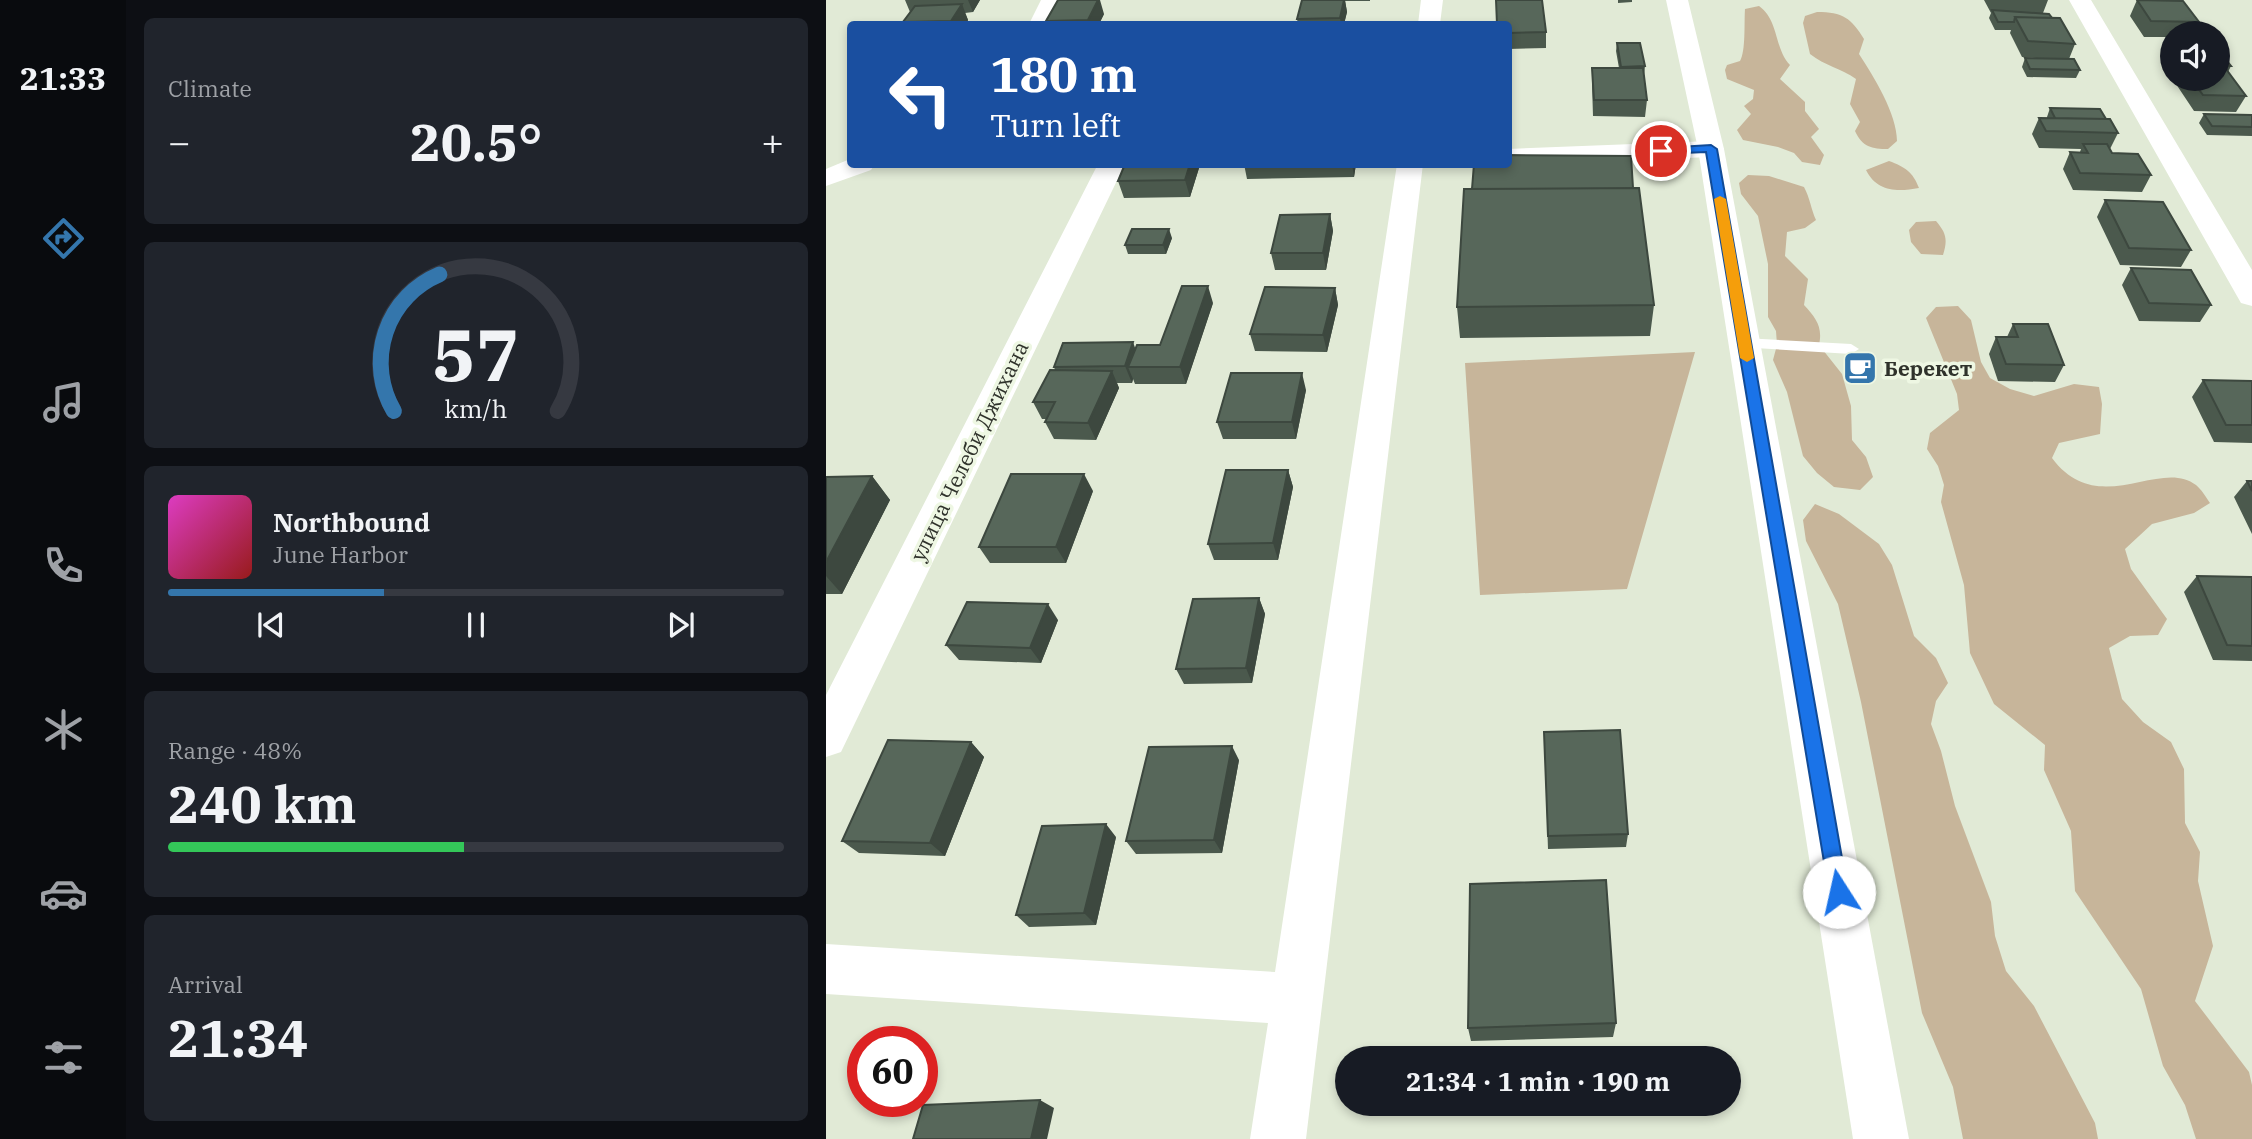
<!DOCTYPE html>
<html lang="en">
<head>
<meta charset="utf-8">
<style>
  body { margin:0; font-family:"IBM Plex Serif",serif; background:#20242c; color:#f1f3f6; height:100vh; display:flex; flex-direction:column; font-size:26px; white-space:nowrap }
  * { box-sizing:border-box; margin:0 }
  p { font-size:23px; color:#9ea1a6 }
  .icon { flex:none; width:38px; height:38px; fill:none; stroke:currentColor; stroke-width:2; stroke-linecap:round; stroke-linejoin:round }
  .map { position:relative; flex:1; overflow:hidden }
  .panel { display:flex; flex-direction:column; gap:18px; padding:18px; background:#0d0f14; width:700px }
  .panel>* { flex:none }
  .banner { position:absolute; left:21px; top:21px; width:665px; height:147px; border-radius:7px; box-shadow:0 4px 10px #0003; background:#1a4fa0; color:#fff; overflow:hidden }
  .controls { position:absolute; left:1334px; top:21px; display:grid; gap:14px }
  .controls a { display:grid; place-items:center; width:70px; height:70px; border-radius:50%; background:#171b24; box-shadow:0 4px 10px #0003; font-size:35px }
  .speed { position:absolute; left:21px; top:1026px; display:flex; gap:14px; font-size:35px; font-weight:700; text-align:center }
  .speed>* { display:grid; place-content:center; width:91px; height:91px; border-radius:50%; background:#171b24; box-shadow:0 4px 10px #0003; line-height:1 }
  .speed .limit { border:10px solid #d22; background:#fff; color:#111 }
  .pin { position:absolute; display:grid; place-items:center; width:60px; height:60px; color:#fff; margin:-30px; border:4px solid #fff; border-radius:50%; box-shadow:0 2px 7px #0007 }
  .me { position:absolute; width:77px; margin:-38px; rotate:350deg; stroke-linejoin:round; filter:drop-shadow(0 0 5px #0008) }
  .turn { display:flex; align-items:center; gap:24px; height:147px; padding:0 28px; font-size:32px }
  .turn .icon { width:91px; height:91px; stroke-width:2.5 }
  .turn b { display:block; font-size:49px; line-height:60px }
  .big { font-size:52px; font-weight:800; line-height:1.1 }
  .panel .card { flex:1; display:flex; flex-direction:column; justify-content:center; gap:10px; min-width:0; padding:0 24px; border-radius:10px; background:#20242c }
  .panel .dial { align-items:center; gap:0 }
  .dial svg { height:182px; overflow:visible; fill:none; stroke:#363941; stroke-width:7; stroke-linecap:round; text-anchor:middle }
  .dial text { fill:#f1f3f6; stroke:none }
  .song { display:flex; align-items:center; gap:21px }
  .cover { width:84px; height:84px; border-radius:10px; background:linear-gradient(135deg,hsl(310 70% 55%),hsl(0 70% 35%)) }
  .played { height:7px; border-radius:4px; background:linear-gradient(90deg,#3476ac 35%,#363941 35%) }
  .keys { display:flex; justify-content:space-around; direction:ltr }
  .heat { display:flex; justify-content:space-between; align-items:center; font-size:38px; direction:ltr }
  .charge { height:10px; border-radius:5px; background:linear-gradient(90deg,#34c759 48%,#363941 0) }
  .trip { position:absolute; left:509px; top:1046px; width:406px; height:70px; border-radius:35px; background:#171b24; box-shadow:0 4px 10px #0003; font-weight:800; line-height:70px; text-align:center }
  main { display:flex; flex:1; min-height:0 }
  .tabs { display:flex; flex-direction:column; width:126px; justify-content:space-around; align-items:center; background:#090b0e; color:#9ea1a6 }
  .tabs .icon { width:49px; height:49px }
  .tabs .current { color:#3476ac }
  .tabs b { font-size:32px; color:#f1f3f6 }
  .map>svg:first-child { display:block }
</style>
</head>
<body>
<main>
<nav class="tabs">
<b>21:33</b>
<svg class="icon current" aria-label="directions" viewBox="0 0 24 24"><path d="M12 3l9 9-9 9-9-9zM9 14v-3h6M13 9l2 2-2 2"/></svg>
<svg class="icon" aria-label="music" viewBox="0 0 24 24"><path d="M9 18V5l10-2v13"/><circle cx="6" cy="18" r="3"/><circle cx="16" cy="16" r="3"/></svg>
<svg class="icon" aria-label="phone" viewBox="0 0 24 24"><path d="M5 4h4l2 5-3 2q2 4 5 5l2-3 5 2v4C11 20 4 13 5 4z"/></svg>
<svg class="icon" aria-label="climate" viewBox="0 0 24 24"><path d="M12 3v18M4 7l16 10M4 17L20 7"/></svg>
<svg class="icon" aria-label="car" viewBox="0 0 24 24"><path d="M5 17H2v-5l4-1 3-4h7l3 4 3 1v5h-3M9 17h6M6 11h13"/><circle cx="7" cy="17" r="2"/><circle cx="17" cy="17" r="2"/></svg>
<svg class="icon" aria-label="filters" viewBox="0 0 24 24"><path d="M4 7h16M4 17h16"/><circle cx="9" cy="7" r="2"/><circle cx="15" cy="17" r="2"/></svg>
</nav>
<section class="panel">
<div class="card"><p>Climate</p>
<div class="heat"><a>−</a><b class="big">20.5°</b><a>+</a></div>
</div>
<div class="card dial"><svg viewBox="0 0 100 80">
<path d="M14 69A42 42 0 1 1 86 69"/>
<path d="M14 69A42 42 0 0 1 34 9" stroke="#3476ac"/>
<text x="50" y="56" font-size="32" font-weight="700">57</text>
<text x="50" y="72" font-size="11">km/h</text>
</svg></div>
<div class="card">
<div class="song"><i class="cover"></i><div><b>Northbound</b><p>June Harbor</p></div></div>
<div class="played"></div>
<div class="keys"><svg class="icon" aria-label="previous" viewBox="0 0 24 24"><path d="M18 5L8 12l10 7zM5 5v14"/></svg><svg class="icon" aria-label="pause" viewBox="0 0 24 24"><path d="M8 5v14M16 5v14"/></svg><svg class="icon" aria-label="next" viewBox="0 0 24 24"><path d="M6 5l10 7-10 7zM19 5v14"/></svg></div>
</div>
<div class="card"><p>Range · 48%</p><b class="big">240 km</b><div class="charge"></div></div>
<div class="card"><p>Arrival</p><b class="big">21:34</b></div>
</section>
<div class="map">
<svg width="1426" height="1139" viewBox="0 0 1426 1139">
  <rect width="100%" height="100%" fill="#e1ead6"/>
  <!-- forest -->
  <path fill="#c7b59a" d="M933,6c20,14 15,42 31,59l-10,14 25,23v9l14,18 -8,8 13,18 -4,10 -18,-3 -8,-9 -16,-6 -35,-7 -6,-10 14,-16 -7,-8 9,-7 1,-9 -27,-11 -2,-9 2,-5 13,-4c6,-10 4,-39 5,-52z
    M991,12c26,0 34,6 47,27l-5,15c15,23 38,60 38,87l-9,8c-16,0 -26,-2 -33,-18l5,-9 -10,-18 6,-25c-15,-11 -31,-13 -46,-25l-7,-31 2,-7z
    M1063,161c16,6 24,11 30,27 -22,4 -42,4 -53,-18z
    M922,175l21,1 35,11c6,11 7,22 12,33l-11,8 -18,4 -2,24 23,23 -4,26c12,13 19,22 15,40l23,29 9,32 1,34 14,17 7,20 -13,13 -26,-3 -17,-14 -14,-17 -16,-64 -14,-32 4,-15 -1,-14 -8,-14v-53l-10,-48 -17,-22 -2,-11z
    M1110,221c10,12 12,18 7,34l-22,-1 -10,-12 -2,-12 7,-8z
    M1132,306l13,14 10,42 9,16 20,11 24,7 40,-12 25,3 3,17 -2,30 -41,9 -7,15c46,62 108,-1 144,27 5,4 10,12 14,18l-16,10 -42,11 -27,25 6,20 36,50 -9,16 -28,1 -21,12 13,51 21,23 28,20 13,27 1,54 15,29 -2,29 15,65 -18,55 54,71 3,13v54h-56l-11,-34 -22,-39 -22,-77 -66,-98 -4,-60 -27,-61 1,-25 -51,-41 -24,-51 -6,-68 -23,-83 3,-17 -6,-19 -11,-17 3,-16 29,-23 -2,-16 -31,-76 10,-11z
    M869,352l-68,237 -147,6 -15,-232z
    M989,504l24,10 40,30 13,21 22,71 22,22 12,25 -12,18 -5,23 10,27 14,55 36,96 4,34 11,35 28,35 61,117 3,16h-135l-10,-52 -31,-74 -61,-311 -23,-98 -32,-63 -3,-21z"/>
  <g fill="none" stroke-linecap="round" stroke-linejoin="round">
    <!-- lane -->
    <path fill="#fff" fill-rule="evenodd" d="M918,338l107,6 8,5 -8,5 -113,-7 -2,-4z"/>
    <!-- street -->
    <path fill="#fff" fill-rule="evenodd" d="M215,0h22l-12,24h-22z
      M595,0h22l-3,24h-22z
      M1243,0h22l161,270v36l-11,-3 -4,-7z
      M885,141l9,2 4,6 -4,6 -9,2 -203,8 -2,-1h2v-15z
      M24,159v5h25l-4,6 -45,16v-17z
      M272,164h27l-284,588 -15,5v-62z
      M571,164h26l-117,975h-56l18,-116 -442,-29v-50l449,28z"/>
    <!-- primary -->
    <path fill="#fff" fill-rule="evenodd" d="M840,0h22l36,149 185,990h-56l-155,-990z"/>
  </g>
  <!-- wall -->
  <path fill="#4b594d" d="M79,0h75l-7,12 -8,1 3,7 -2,4h-62l-1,-2 7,-10z
    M476,0h68v1h-25l2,11 -3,12h-46l-1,-5z
    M792,0h14v2l-14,1z
    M1158,0h64l-5,13 9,5 23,26 -6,15 11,11 -4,8 -49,-1 -5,-10 3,-9 28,1 -31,-2 -12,-24 1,-3h-16l-6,-12 2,-5z
    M1311,0l62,22 -6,11h-21v4h-28l-14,-21z
    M278,14l-5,10h-52l-1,-3z
    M682,24l38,8v16l-38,1z
    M791,43l28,23 -1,9 3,25 -2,17 -52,-1 -1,-32v-16h27l-3,-17z
    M1345,47h1v29l-9,-13z
    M1391,49l14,17 -3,6 18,24 -10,16 -42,-1 -18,-27 1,-2h-1l-2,-3h43z
    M1224,108l56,11 12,14 -8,16 2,4 39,22 -9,17 -69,-2 -10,-21 7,-17h10l1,-3 -42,-1 -7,-14 7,-16h8v-1z
    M1378,114l48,1v21l-45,-1 -8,-12z
    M299,164h73l1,4 -9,29 -66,1 -6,-17z
    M418,164h112l-2,13 -107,2z
    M807,188l21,117 -4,31 -190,2 -3,-31z
    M1279,200l86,50 -10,17 -61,-2 -23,-48z
    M504,214l3,17 -7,39h-51l-4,-17z
    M346,238l-6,16h-38l-3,-9z
    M1305,268l80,37 -11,17 -61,-1 -17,-36z
    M509,288l3,17 -11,47 -72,-1 -5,-17z
    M387,303l-27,81h-51l-2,-5 -1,4h-15l2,5 -23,52 -42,-1 -9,-17 2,-3h-5l-9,-17 22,-32 -1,-3 81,-18 25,-4z
    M1187,324l51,41 -9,17 -57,-1 -9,-27 7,-17h11z
    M1377,380l49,1v62l-38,-1 -22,-45z
    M480,390l-10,49h-73l-6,-17z
    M462,470l5,17 -15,73h-64l-6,-16z
    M46,476l18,24 -48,94h-16v-117z
    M1421,481h5v53l-18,-37z
    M267,491l-27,72h-76l-11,-16z
    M1371,576l55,1v84l-39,-1 -29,-68z
    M433,598l6,16 -13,69 -68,1 -8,-15z
    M232,620l-17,43 -82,-3 -13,-15z
    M718,732l84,102 -2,13 -78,2z
    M145,742l13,15 -39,99 -86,-3 -17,-12z
    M413,760l-17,93 -86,1 -10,-13z
    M290,837l-20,88 -67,2 -13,-12z
    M790,1023l-3,14 -142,4 -3,-13z"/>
  <!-- shaded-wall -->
  <path fill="#3d483f" d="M142,0h12l-7,12z
    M272,0h2l4,14 -5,10h-10l-1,-4z
    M518,0h1l2,12 -3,12h-3l-1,-6z
    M136,4l6,16 -2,4h-13l-2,-3z
    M364,164h8l1,4 -9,29 -5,-17z
    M526,164h4l-2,13z
    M504,214l3,17 -7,39 -3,-17z
    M343,229l3,9 -6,16 -3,-9z
    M382,286l5,17 -27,81 -6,-17z
    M509,288l3,17 -11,47 -4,-17z
    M307,342l6,17 -11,8 5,12 -1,4 -7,-17z
    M286,371l7,17 -23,52 -8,-17z
    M476,373l4,17 -10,49 -4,-17z
    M462,470l5,17 -15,73 -5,-17z
    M258,474l9,17 -27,72 -10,-16z
    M46,476l18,24 -48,94 -16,-18v-14z
    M433,598l6,16 -13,69 -6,-15z
    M222,604l10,16 -17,43 -11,-15z
    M145,742l13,15 -39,99 -15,-13z
    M406,746l7,14 -17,93 -8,-13z
    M280,824l10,13 -20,88 -12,-12z
    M214,1100l14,8 -7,31h-16z"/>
  <!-- building -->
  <path fill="#57675a" stroke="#3d483f" stroke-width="2" d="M232,0h40l-10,20 -42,1z
    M476,0h42l-4,18 -43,1z
    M670,0h46l4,32 -38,1v-9h-11z
    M1311,0l46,1 16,21 -48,-1z
    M136,4l-11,17 -48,1 12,-16z
    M1166,10l57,4 3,4 -37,-1 -1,5h-16z
    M1189,17l45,1 15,26 -47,-3z
    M791,43h23l5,23 -24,1z
    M1391,49l14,17h-14z
    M1199,58l49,1 6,11 -50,-1z
    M766,68h51l4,32h-53z
    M1391,69h9l20,27 -43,-1 -12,-16h26z
    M1224,108l50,1 6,10 -51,-1z
    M1378,114l48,1v12l-40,-1z
    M1213,118l71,1 8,14 -72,-2z
    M1257,144h24l5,9 26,1 13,21 -71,-2 -10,-21 18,1z
    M682,155l123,1 2,32 -161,1 2,-25h34z
    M299,164h65l-5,16 -67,1z
    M813,188l15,117 -197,2 7,-118z
    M1279,200l58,2 28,48 -62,-2z
    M504,214l-7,39h-52l9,-38z
    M306,229h37l-6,16h-38z
    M1305,268l60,2 20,35 -62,-2z
    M356,286h26l-28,81h-52l9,-22h23z
    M439,287l70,1 -12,47 -73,-1z
    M1187,324h35l16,41 -58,-1 -10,-27h22z
    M307,342l-8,24 -71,1 9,-24z
    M224,370l62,1 -24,52 -43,-1 10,-20h-22z
    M405,373h71l-10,49h-75z
    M1377,380l49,1v44h-26z
    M400,470h62l-15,73 -65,1z
    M185,474h73l-28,73h-77z
    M46,476l-46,86v-85z
    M1421,481h5v10z
    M1371,576l55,1v69l-25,-1z
    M433,598l-13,70 -70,1 17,-70z
    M141,602l81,2 -18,44 -84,-3z
    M794,730l8,104 -80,2 -4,-104z
    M62,740l83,2 -41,101 -88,-2z
    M406,746l-18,94 -88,1 23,-94z
    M280,824l-22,89 -68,2 26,-89z
    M780,880l10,143 -148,5 2,-144z
    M214,1100l-9,39h-118l10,-34z"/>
  <!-- route -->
  <path fill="#1a73e8" stroke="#114b97" stroke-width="2" d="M885,145l6,4 131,743 -2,7 -7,3 -7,-3 -3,-7 -123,-740 -45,2 -6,-3 6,-3z"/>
  <!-- slow -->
  <path fill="#f59e0b" d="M894,196l6,3 28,159 -7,4 -7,-4 -26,-159z"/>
  <!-- icons -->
  <defs>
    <g id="cafe-square" transform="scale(1.75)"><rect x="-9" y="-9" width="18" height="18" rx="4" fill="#3476ac" stroke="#eef7e3"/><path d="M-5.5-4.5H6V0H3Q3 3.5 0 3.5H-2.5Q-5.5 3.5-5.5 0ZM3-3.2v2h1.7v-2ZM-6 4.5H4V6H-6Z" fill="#fff"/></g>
  </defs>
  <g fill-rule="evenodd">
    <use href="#cafe-square" x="1034" y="368"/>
  </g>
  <g text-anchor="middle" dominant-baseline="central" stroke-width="7" stroke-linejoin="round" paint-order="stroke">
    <!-- poi labels -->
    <g font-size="21" font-weight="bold" fill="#2f322b" stroke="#eef7e3" text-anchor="start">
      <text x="1058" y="368">Берекет</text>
    </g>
    <!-- street labels -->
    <g font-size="21" fill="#2f322b" stroke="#eef7e3">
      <text transform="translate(143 451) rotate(-64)">улица Челеби Джихана</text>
    </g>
  </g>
</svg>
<div class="controls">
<a><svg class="icon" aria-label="sound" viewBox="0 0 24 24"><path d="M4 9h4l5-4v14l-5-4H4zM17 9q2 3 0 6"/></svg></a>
</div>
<div class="speed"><div class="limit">60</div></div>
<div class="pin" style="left:835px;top:151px;background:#d93025"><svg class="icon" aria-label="arrive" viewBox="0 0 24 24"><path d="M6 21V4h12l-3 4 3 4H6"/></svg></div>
<svg class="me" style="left:1013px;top:892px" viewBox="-20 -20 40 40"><circle r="19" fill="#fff"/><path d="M0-13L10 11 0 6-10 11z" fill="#1a73e8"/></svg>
<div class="trip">21:34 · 1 min · 190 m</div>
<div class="banner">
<div class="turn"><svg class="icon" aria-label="left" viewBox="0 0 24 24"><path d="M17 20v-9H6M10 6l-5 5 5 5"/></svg><div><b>180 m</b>Turn left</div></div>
</div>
</div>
</main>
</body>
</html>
